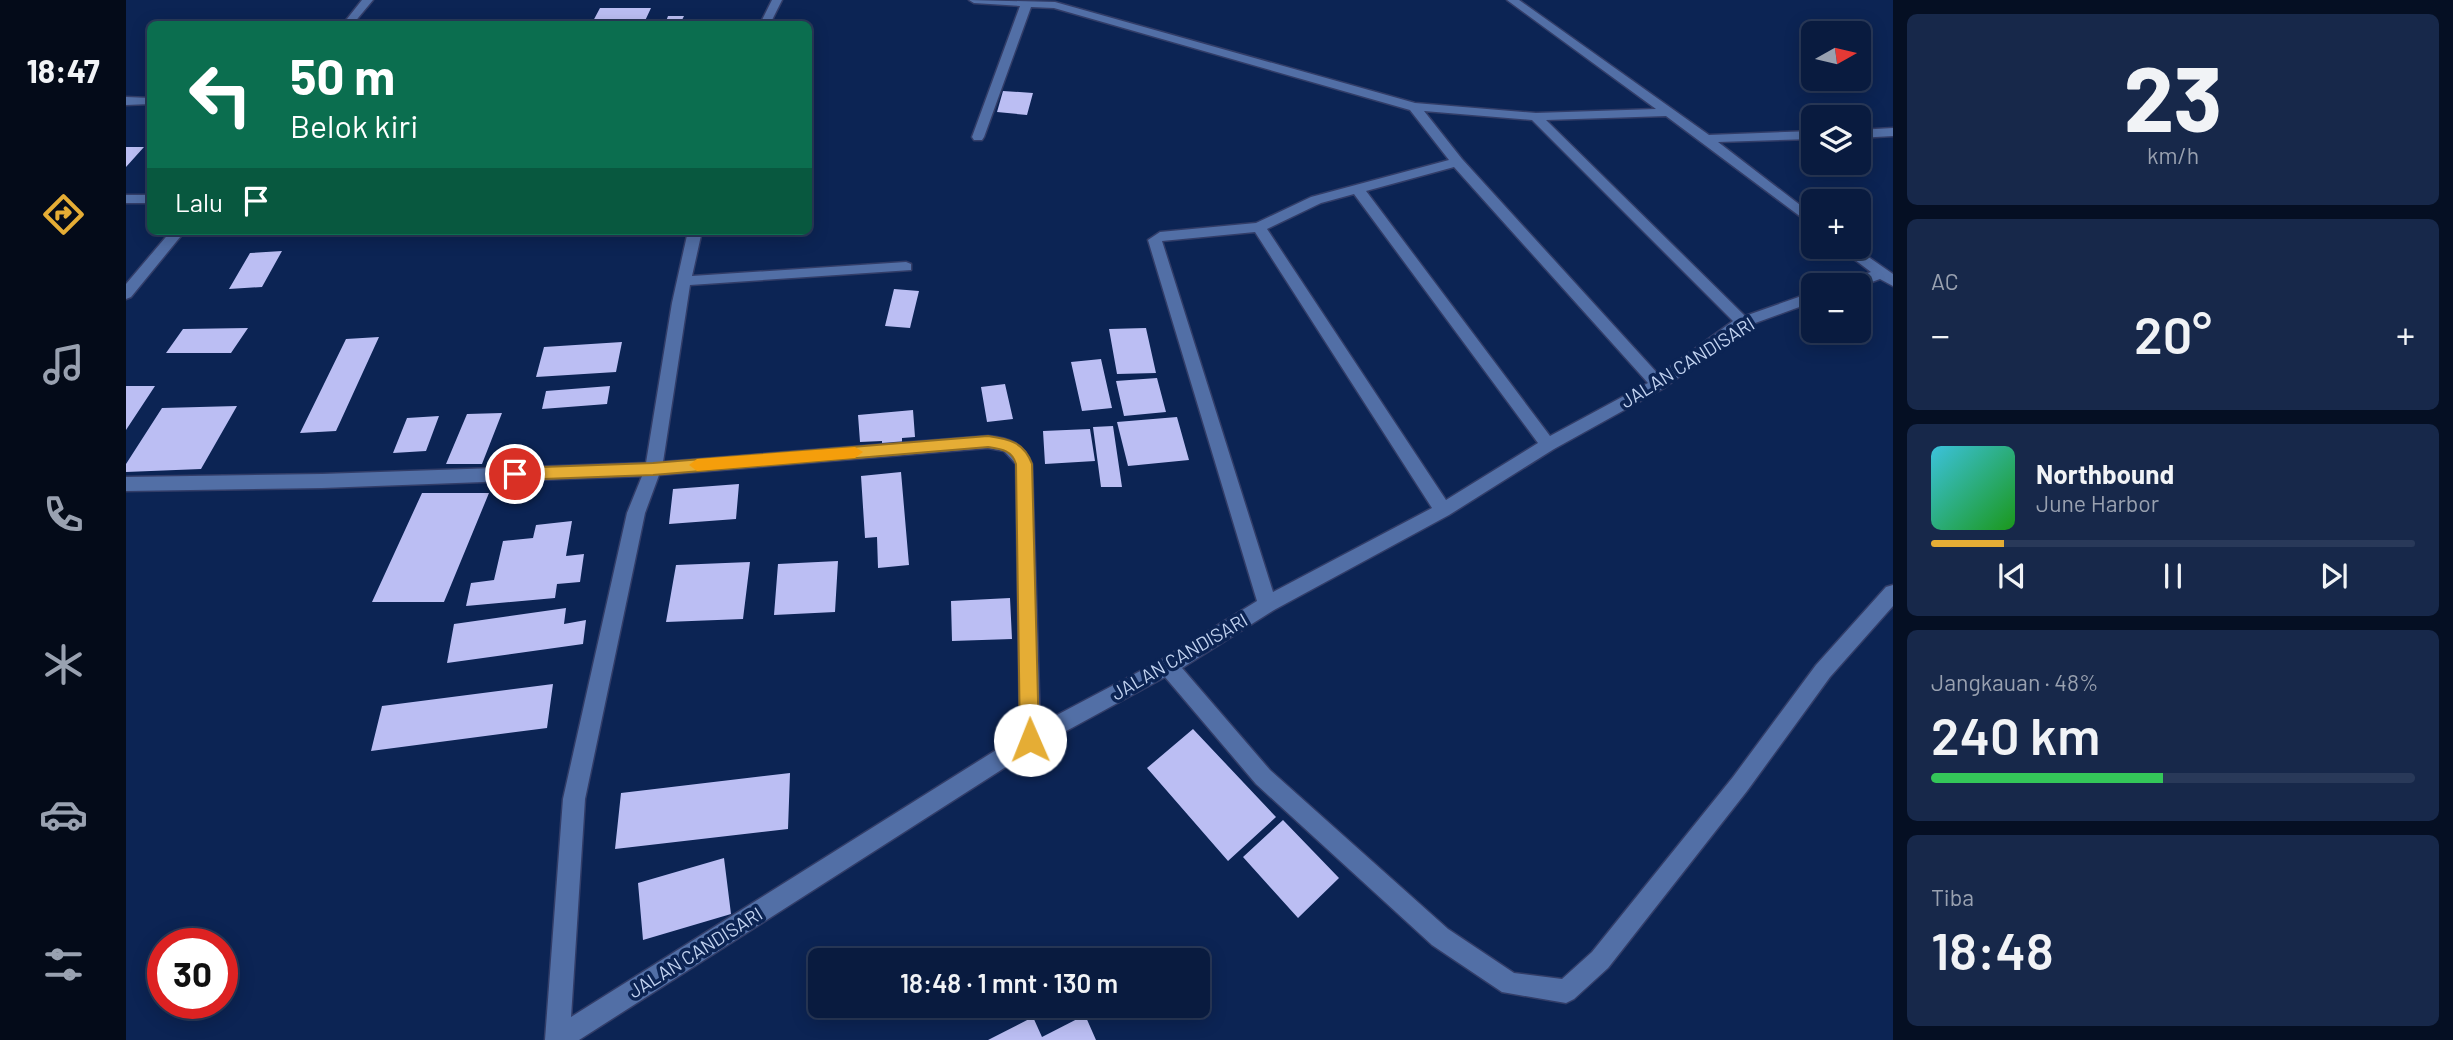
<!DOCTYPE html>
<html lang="id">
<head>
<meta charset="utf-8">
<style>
  body { margin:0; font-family:Barlow,sans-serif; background:#17284a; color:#f1f3f6; height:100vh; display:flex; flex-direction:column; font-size:26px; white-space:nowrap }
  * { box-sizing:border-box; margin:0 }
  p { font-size:23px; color:#99a1b0 }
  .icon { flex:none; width:38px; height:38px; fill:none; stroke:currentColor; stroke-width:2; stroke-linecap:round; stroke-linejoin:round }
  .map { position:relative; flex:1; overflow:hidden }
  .drawer { display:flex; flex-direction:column; gap:14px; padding:14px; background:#050f23; width:560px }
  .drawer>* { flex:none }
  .guide { position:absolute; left:21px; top:21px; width:665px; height:214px; border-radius:10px; box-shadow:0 4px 18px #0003,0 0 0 2px #293959; background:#0b6e4f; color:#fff; overflow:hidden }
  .needle { width:46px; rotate:82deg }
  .tools { position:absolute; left:1675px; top:21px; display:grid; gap:14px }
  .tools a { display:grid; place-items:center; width:70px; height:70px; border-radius:10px; background:#091b3f; box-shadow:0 4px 18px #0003,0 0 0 2px #293959; font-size:35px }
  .speed { position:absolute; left:21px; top:928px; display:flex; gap:14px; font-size:35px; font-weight:700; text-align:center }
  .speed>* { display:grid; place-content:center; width:91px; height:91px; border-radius:50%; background:#091b3f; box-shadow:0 4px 18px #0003,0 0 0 2px #293959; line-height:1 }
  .speed .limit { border:10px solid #d22; background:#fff; color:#111 }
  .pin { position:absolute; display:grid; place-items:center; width:60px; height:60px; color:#fff; margin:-30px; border:4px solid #fff; border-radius:50%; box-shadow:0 2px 7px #0007 }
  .me { position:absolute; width:77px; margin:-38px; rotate:359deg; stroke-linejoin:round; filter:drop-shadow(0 0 5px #0008) }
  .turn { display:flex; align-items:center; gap:24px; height:147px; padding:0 28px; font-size:32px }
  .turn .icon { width:91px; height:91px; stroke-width:2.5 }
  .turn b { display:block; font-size:49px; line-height:60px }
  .then { display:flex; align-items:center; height:66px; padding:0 28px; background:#0003; gap:14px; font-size:26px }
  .big { font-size:52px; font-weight:600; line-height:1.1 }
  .drawer .card { flex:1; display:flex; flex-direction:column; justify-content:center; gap:10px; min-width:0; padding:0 24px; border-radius:10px; background:#17284a }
  .drawer .dial { align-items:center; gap:0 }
  .dial b { font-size:91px; line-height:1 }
  .song { display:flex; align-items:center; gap:21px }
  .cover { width:84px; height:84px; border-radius:10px; background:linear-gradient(135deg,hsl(190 70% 55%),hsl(120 70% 35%)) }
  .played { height:7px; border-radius:4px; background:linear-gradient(90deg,#e5ad35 15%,#293959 15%) }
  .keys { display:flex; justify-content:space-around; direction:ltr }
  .heat { display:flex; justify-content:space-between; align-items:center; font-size:38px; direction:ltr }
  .charge { height:10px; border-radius:5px; background:linear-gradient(90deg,#34c759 48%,#293959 0) }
  .trip { position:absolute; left:682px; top:948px; width:402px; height:70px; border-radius:10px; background:#091b3f; box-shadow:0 4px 18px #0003,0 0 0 2px #293959; font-weight:600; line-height:70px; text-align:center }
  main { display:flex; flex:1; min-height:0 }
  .tab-bar { display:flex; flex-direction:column; width:126px; justify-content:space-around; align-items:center; background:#040b19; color:#99a1b0 }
  .tab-bar .icon { width:49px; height:49px }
  .tab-bar .current { color:#e5ad35 }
  .tab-bar b { font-size:32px; color:#f1f3f6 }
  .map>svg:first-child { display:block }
</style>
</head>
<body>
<main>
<nav class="tab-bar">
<b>18:47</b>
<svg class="icon current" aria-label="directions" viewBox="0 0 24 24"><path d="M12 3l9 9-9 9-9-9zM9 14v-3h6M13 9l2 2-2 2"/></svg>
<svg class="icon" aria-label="music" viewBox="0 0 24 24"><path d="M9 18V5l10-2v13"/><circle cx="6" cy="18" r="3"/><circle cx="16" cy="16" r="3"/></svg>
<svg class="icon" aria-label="phone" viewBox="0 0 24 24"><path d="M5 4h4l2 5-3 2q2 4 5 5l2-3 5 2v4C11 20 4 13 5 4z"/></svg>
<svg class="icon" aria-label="climate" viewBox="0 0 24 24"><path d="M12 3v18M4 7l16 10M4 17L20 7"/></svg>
<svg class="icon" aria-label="car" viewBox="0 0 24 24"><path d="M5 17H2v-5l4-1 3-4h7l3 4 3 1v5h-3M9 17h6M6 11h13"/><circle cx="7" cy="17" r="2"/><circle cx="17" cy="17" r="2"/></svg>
<svg class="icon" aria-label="filters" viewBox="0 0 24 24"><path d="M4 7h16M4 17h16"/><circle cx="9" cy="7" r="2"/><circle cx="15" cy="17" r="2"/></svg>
</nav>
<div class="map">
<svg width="1767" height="1040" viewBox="0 0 1767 1040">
  <rect width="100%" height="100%" fill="#0c2454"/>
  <!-- building -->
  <path fill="#bbbef3" d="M474,8h51l-7,15h-52z
    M542,16h16l-4,8h-15z
    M877,91l30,2 -6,22 -30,-3z
    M0,147h18l-18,20z
    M682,183h3l2,38 -5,1z
    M156,251l-20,36 -33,2 21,-36z
    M768,289l25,2 -9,37 -25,-2z
    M122,328l-17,25h-65l17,-24z
    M1020,328l10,45 -39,1 -8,-45z
    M253,337l-43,94 -36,2 46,-94z
    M496,342l-6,30 -80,5 8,-30z
    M975,359l11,49 -30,3 -11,-49z
    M1031,378l9,34 -42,4 -8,-35z
    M879,384l8,35 -26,3 -6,-35z
    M0,386h29l-29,44z
    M484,386l-3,18 -65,5 4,-18z
    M111,406l-36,63 -75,3v-8l36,-56z
    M787,410l2,27 -13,1v7l-20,2v-6l-22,1 -2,-27z
    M376,413l-20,51h-36l21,-50z
    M313,416l-13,35 -33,2 14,-35z
    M1051,417l12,43 -61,6 -11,-44z
    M987,426l9,61h-21l-8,-60z
    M964,429l5,32 -50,3 -2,-33z
    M775,472l8,93 -31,3 -1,-31 -12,1 -4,-62z
    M613,484l-3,35 -67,5 4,-35z
    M296,493h67l-45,109h-72z
    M446,521l-6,35 18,-2 -4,28 -23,2 -2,14 -89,8 5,-23 23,-3 9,-39 30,-3 3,-13z
    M712,561l-3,51 -61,3 4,-51z
    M624,562l-7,57 -77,3 10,-57z
    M884,598l2,41 -60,2 -1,-40z
    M440,608l-2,16 22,-4 -3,24 -136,19 7,-39z
    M427,684l-6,44 -176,23 11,-45z
    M1067,729l83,88 -48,44 -81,-93z
    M664,773l-2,56 -173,20 6,-56z
    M1157,820l56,58 -41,40 -55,-61z
    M598,858l7,56 -88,26 -5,-57z
    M959,1015l11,25h-108l45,-23 9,20z"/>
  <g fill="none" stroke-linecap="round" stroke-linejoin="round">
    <!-- minor casing -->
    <g stroke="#323d68" stroke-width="3">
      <path id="minor" d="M236,0h11l-20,24h-10z
        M646,0h10l-12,24h-10z
        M843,0l86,2 360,101 121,10 120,-4 -149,-109h12l190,135 104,-4v8l-95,3 95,73v11l-147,-110 -120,4 199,196 68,-24v10l-66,24 -83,62 -110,61 -105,66 -175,95 -92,58 88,102 178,159 66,44 48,6 30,-27 141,-175 83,-112 70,-78 7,-2v21l-63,71 -83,114 -139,177 -34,31 -8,4 -64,-11 -70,-47 -176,-161 -91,-107 -128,70 -458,293h-34l18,-241 64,-286 15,-37 -320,12 -196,3v-14l196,-3 324,-11 26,-160 16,-72h14l-10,45 214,-14 5,2v6l-221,15 -27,177 325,-26c21,2 35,7 44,28l8,260 121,-64 96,-59 -109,-361 12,-8 96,-9 55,-26 138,-37 -39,-50 -356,-102 -23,-1 -47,130 -2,3h-8l-2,-3 48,-131 -46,-3zM1298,111l108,9 201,201 -74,54 -197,-216zM1328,167l194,216 -98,53 -184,-245zM1228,194l184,249 -92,57 -179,-271 54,-26zM1129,232l177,276 -159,84 -111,-351zM862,448l16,3 12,13 4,271 -449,282 14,-218 60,-286 14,-38z
        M0,97l24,1v6l-24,1z
        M1767,128v8l-35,2v-8z
        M0,195h24v8h-24z
        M45,231h14l-54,66 -5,2v-15z
        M1712,247h16l39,27v12l-13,-7 -22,8 -17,-2 2,-3 28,-10z"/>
    </g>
    <!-- minor -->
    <use href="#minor" fill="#526fa6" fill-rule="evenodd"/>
  </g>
  <!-- route -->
  <path fill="#e5ad35" stroke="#957022" stroke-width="2" d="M862,436c21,3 36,6 44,28l7,276 -3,6 -6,3 -7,-3 -3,-6 -4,-276c-4,-14 -15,-15 -28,-17l-335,28 -138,5 -7,-6 7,-6 138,-5z"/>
  <!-- slow -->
  <path fill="#f59e0b" d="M729,447l8,5 -8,6 -158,13 -8,-6 8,-6z"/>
  <g text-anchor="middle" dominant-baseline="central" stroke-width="7" stroke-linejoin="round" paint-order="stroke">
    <!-- street labels -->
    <g font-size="19" fill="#c1d2f0" stroke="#0c2454">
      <text transform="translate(1561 362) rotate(-32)">JALAN CANDISARI</text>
      <text transform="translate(1053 656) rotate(-30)">JALAN CANDISARI</text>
      <text transform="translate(569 952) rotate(-32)">JALAN CANDISARI</text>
    </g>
  </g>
</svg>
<div class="tools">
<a><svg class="needle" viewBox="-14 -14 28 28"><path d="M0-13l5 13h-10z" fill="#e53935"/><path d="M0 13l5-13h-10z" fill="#99a1b0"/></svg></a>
<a><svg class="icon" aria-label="layers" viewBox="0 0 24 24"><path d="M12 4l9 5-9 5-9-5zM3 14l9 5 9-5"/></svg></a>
<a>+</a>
<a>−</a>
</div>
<div class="speed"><div class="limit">30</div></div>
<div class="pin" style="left:389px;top:474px;background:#d93025"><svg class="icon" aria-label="arrive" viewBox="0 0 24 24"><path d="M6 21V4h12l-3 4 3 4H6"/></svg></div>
<svg class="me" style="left:904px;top:740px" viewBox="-20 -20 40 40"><circle r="19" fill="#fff"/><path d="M0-13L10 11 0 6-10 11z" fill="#e5ad35"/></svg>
<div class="trip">18:48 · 1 mnt · 130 m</div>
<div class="guide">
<div class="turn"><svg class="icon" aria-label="left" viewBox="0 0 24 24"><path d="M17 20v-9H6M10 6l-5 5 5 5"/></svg><div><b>50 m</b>Belok kiri</div></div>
<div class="then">Lalu<svg class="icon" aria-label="arrive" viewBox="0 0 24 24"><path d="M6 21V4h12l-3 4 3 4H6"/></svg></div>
</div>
</div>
<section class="drawer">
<div class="card dial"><b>23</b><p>km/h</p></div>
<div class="card"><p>AC</p>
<div class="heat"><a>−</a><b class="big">20°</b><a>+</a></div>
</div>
<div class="card">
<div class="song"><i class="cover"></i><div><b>Northbound</b><p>June Harbor</p></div></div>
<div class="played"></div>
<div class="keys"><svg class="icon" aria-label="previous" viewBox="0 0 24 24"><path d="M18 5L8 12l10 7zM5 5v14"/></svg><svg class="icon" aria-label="pause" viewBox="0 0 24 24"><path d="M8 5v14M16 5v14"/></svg><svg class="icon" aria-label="next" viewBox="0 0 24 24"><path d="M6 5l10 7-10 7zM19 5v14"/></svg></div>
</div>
<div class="card"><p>Jangkauan · 48%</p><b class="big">240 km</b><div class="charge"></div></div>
<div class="card"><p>Tiba</p><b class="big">18:48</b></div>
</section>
</main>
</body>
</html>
